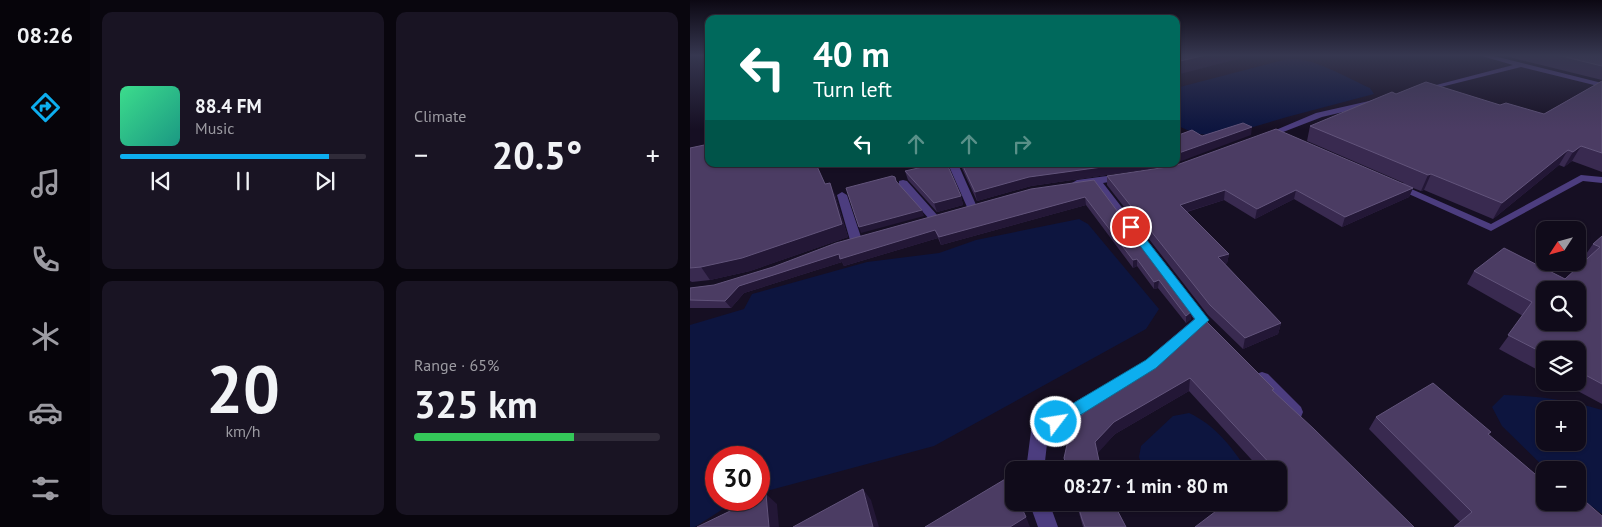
<!DOCTYPE html>
<html lang="en">
<head>
<meta charset="utf-8">
<style>
  body { margin:0; font-family:"PT Sans",sans-serif; background:#191423; color:#f1f3f6; height:100vh; display:flex; flex-direction:column; font-size:19px; white-space:nowrap }
  * { box-sizing:border-box; margin:0 }
  p { font-size:16px; color:#9c9ba2 }
  .icon { flex:none; width:28px; height:28px; fill:none; stroke:currentColor; stroke-width:2; stroke-linecap:round; stroke-linejoin:round }
  .map { position:relative; flex:1; overflow:hidden }
  .drawer { display:flex; flex-direction:column; gap:12px; padding:12px; background:#09060e; width:600px }
  .drawer>* { flex:none }
  .top-card { position:absolute; left:15px; top:15px; width:475px; height:152px; border-radius:10px; box-shadow:0 1px 4px #0004,0 0 0 1px #302b39; background:#00695c; color:#fff; overflow:hidden }
  .needle { width:32px; rotate:234deg }
  .buttons { position:absolute; left:846px; top:221px; display:grid; gap:10px }
  .buttons a { display:grid; place-items:center; width:50px; height:50px; border-radius:10px; background:#100b1a; box-shadow:0 1px 4px #0004,0 0 0 1px #302b39; font-size:25px }
  .speed { position:absolute; left:15px; top:446px; display:flex; gap:10px; font-size:25px; font-weight:700; text-align:center }
  .speed>* { display:grid; place-content:center; width:65px; height:65px; border-radius:50%; background:#100b1a; box-shadow:0 1px 4px #0004,0 0 0 1px #302b39; line-height:1 }
  .speed .limit { border:8px solid #d22; background:#fff; color:#111 }
  .pin { position:absolute; display:grid; place-items:center; width:42px; height:42px; color:#fff; margin:-21px; border:2px solid #fff; border-radius:50%; box-shadow:0 1px 5px #0007 }
  .me { position:absolute; width:55px; margin:-28px; rotate:59deg; stroke-linejoin:round; filter:drop-shadow(0 0 4px #0008) }
  .turn { display:flex; align-items:center; gap:18px; height:105px; padding:0 25px; font-size:22px }
  .turn .icon { width:65px; height:65px; stroke-width:2.5 }
  .turn b { display:block; font-size:35px; line-height:42px }
  .lanes { display:flex; align-items:center; height:48px; padding:0 25px; background:#0003; justify-content:center; gap:25px; direction:ltr }
  .lanes .off { opacity:.35 }
  .big { font-size:38px; font-weight:700; line-height:1.1 }
  .drawer .tile { flex:1; display:flex; flex-direction:column; justify-content:center; gap:8px; min-width:0; padding:0 18px; border-radius:10px; background:#191423 }
  .drawer .dial { align-items:center; gap:0 }
  .dial b { font-size:65px; line-height:1 }
  .song { display:flex; align-items:center; gap:15px }
  .cover { width:60px; height:60px; border-radius:8px; background:linear-gradient(135deg,hsl(150 70% 55%),hsl(170 70% 35%)) }
  .played { height:5px; border-radius:2px; background:linear-gradient(90deg,#0daeef 85%,#302b39 85%) }
  .keys { display:flex; justify-content:space-around; direction:ltr }
  .heat { display:flex; justify-content:space-between; align-items:center; font-size:28px; direction:ltr }
  .charge { height:8px; border-radius:4px; background:linear-gradient(90deg,#34c759 65%,#302b39 0) }
  .drawer .tiles { flex:1; display:grid; gap:12px; grid-template-columns:repeat(2,1fr) }
  .trip { position:absolute; left:315px; top:461px; width:282px; height:50px; border-radius:10px; background:#100b1a; box-shadow:0 1px 4px #0004,0 0 0 1px #302b39; font-weight:700; line-height:50px; text-align:center }
  main { display:flex; flex:1; min-height:0 }
  .dock { display:flex; flex-direction:column; width:90px; justify-content:space-around; align-items:center; background:#06040a; color:#9c9ba2 }
  .dock .icon { width:35px; height:35px }
  .dock .on { color:#0daeef }
  .dock b { font-size:22px; color:#f1f3f6 }
  .map>svg:first-child { display:block }
</style>
</head>
<body>
<main>
<nav class="dock">
<b>08:26</b>
<svg class="icon on" aria-label="directions" viewBox="0 0 24 24"><path d="M12 3l9 9-9 9-9-9zM9 14v-3h6M13 9l2 2-2 2"/></svg>
<svg class="icon" aria-label="music" viewBox="0 0 24 24"><path d="M9 18V5l10-2v13"/><circle cx="6" cy="18" r="3"/><circle cx="16" cy="16" r="3"/></svg>
<svg class="icon" aria-label="phone" viewBox="0 0 24 24"><path d="M5 4h4l2 5-3 2q2 4 5 5l2-3 5 2v4C11 20 4 13 5 4z"/></svg>
<svg class="icon" aria-label="climate" viewBox="0 0 24 24"><path d="M12 3v18M4 7l16 10M4 17L20 7"/></svg>
<svg class="icon" aria-label="car" viewBox="0 0 24 24"><path d="M5 17H2v-5l4-1 3-4h7l3 4 3 1v5h-3M9 17h6M6 11h13"/><circle cx="7" cy="17" r="2"/><circle cx="17" cy="17" r="2"/></svg>
<svg class="icon" aria-label="filters" viewBox="0 0 24 24"><path d="M4 7h16M4 17h16"/><circle cx="9" cy="7" r="2"/><circle cx="15" cy="17" r="2"/></svg>
</nav>
<section class="drawer">
<div class="tiles">
<div class="tile">
<div class="song"><i class="cover"></i><div><b>88.4 FM</b><p>Music</p></div></div>
<div class="played"></div>
<div class="keys"><svg class="icon" aria-label="previous" viewBox="0 0 24 24"><path d="M18 5L8 12l10 7zM5 5v14"/></svg><svg class="icon" aria-label="pause" viewBox="0 0 24 24"><path d="M8 5v14M16 5v14"/></svg><svg class="icon" aria-label="next" viewBox="0 0 24 24"><path d="M6 5l10 7-10 7zM19 5v14"/></svg></div>
</div>
<div class="tile"><p>Climate</p>
<div class="heat"><a>−</a><b class="big">20.5°</b><a>+</a></div>
</div>
<div class="tile dial"><b>20</b><p>km/h</p></div>
<div class="tile"><p>Range · 65%</p><b class="big">325 km</b><div class="charge"></div></div>
</div>
</section>
<div class="map">
<svg width="912" height="527" viewBox="0 0 912 527">
  <rect width="100%" height="100%" fill="#160f23"/>
  <!-- water -->
  <path fill="#0d153f" fill-rule="evenodd" d="M597,59c25,-3 60,19 83,29l4,6 -87,23 -68,20 -25,-4 -18,-8v-37z
    M389,219l9,5 71,85 -13,20 -212,117 -175,47v-35h-43v42h21l-42,27h-5v-202l54,-16 8,-15 115,-32 72,-9 37,-13z
    M814,395c34,1 66,5 98,15v104l-24,-18v-26h-31l-45,-44 -10,-19zM855,410h33v32h-33z
    M499,413c26,12 42,33 58,57h-104l-4,-13 2,-11 32,-30z"/>
  <g fill="none" stroke-linecap="round" stroke-linejoin="round">
    <!-- minor -->
    <path fill="#4c3d7f" fill-rule="evenodd" d="M788,55h12l112,28v4l-81,-20 -100,25 -4,-2 96,-25z
      M688,99h3v4l-59,14 -44,17 -7,-2 45,-19z
      M258,164h10l19,43 -1,2h-8l-1,-2z
      M432,174l5,3 -1,2 -23,4 106,137 -45,41 -5,2 -5,-2 -3,-4 3,-4 40,-34 -100,-135 -17,2 -5,-3 5,-3z
      M891,175l21,2v6l-19,-2 -92,50 -100,-45 1,-2h8l91,40z
      M213,180l4,1 31,35 2,2 -2,2h-8l-31,-35v-4z
      M152,192l5,3 15,45 -2,3h-8l-2,-3 -13,-45z
      M572,372l6,2 33,33 2,5 -2,5 -6,2 -6,-2 -33,-33 -2,-5 2,-5z
      M432,375l6,2 2,5 -2,5 -80,48 -4,35h-18l5,-39 3,-6z
      M339,502h20l9,25h-20z"/>
  </g>
  <!-- wall -->
  <path fill="#392a50" d="M811,55h101v25z
    M912,81v91l-30,-11 -8,6 -5,-2 -66,54 -69,-29 -3,1 -8,-3 -4,9 -67,30 -48,-28 -39,20 -31,-19 -37,12 42,42 -2,9 -2,1 56,59 -3,11 -35,15 -35,-34 -101,-130v-9l297,7 -97,-42 3,-15 86,-32 104,11 44,9z
    M0,148l136,36 9,11 13,42 -98,34 -40,9 -18,2 -2,-1z
    M270,164h214l-6,2 -137,20 -54,15z
    M215,171l56,25 2,9 -26,7 -29,-32z
    M404,180l97,139 -5,4 -28,-35 -4,1 -17,-23 -4,2 -47,-63 -145,40 -3,-7 -94,28 -2,-4 -98,31 -13,15h-41v-20l24,-3z
    M912,236v168l-41,-22h17v-32h-33v24l-46,-25 24,-33 -56,-32 7,-13 91,8 22,-21 -3,-1 9,-13z
    M507,323l77,69 5,78h-18l-72,-79 -74,43 -18,19 4,17h-34l-3,-12 132,-128z
    M686,417l115,15 -3,3 47,39 -75,48 -91,-93z
    M386,502h37l13,25h-43z"/>
  <!-- shaded-wall -->
  <path fill="#231736" d="M516,55h48l-78,20v-13z
    M562,127l-1,8 -75,28v-9z
    M891,146l-9,15 -8,6 9,-15z
    M878,150l-9,15 -66,54 9,-16z
    M434,164h50l-6,2 -137,20 -54,15 -2,-9 54,-15z
    M741,174l-7,16 -3,1 7,-16z
    M140,183l5,12 13,42 -98,34 -40,9 -9,-13z
    M723,188l-4,9 -67,30 3,-10z
    M535,190l-1,10 -45,14 1,-9z
    M606,190l-2,9 -39,20 2,-10z
    M271,196l2,9 -26,7 -3,-9z
    M395,197l1,8 -145,40 -2,-8z
    M232,210l2,6 -63,17 -2,-6z
    M245,230l3,8 -94,28 -2,-4 -98,31 -13,15 -6,-7 14,-15 100,-32z
    M539,254l-2,9 -10,4 1,-10z
    M447,259v7l-4,2v-8z
    M469,280l-1,8 -4,1v-7z
    M502,311l-1,8 -5,4v-7z
    M591,323l-3,11 -35,15 2,-11z
    M500,378l-1,13 -74,43 -18,20 -2,-12 19,-20z
    M173,489l8,11 8,27h-6z
    M76,494l11,10 2,23h-10z
    M336,517l4,10h-20z"/>
  <!-- building -->
  <path fill="#4b3c63" stroke="#62547b" fill-rule="evenodd" d="M486,55h30l-30,7z
    M867,55h45v11z
    M912,81v72l-21,-7 -8,6 -5,-2 -66,53 -71,-29 -3,1 -118,-49 82,-34 4,2 30,-12 74,23 6,-2 38,11z
    M553,123l9,4 -76,27v-18l16,-6 10,6z
    M586,129l137,59 -68,29 -49,-27 -39,19 -32,-19 -45,15 49,49 -11,3 63,66 -36,15 -35,-33 -103,-129 67,-10z
    M19,144v20h107l9,20 5,-1 12,41 -100,34 -41,9 -11,1v-120z
    M246,164h11l14,32 -27,7 -29,-32z
    M272,164h162l-95,13 -54,15z
    M202,176l3,1 1,4 26,29 -63,17 -13,-39z
    M404,180l98,131 -6,5 -27,-36 -5,2 -17,-23 -4,1 -48,-63 -146,40 -4,-7 -95,29 -1,-5 -100,32 -14,15 -35,-1v-12l24,-3 59,-18 63,-24 195,-54z
    M912,236v148l-24,-13v-21h-33v4l-37,-19 24,-33 -58,-31 30,-23 61,31 35,-32 -7,-3zM855,290h33v32h-33z
    M513,318l71,71 -2,1 42,39 100,98h-219l33,-25h51v-32h-6l2,-1 -85,-91 -76,44 -19,20 6,28h-33l-4,-12 4,-18 11,-21 15,-19 106,-73 -3,-4z
    M743,383l58,49 -3,2 47,40 9,-7 3,3h-2v32h33v-7l24,21v11h-148l18,-15 -96,-95z
    M317,478l7,13v11h5l7,15 -16,10h-85z
    M173,489l10,38h-80z
    M76,494l3,33h-72l56,-27h6v-3z
    M387,502h36l13,25h-41l-3,-8z"/>
  <!-- sky -->
  <linearGradient id="sky" x2="0" y2="1"><stop stop-color="#0c0813"/><stop offset="0.43" stop-color="#363750"/><stop offset="1" stop-color="#363750" stop-opacity="0"/></linearGradient>
  <rect width="912" height="129" fill="url(#sky)"/>
  <!-- route -->
  <path fill="#0daeef" stroke="#08719b" d="M441,224l4,1 74,95 -53,48 -95,59 -5,2 -6,-2 -2,-5 2,-5 96,-57 49,-41 -69,-92z"/>
</svg>
<div class="buttons">
<a><svg class="needle" viewBox="-14 -14 28 28"><path d="M0-13l5 13h-10z" fill="#e53935"/><path d="M0 13l5-13h-10z" fill="#9c9ba2"/></svg></a>
<a><svg class="icon" aria-label="search" viewBox="0 0 24 24"><circle cx="10" cy="10" r="6"/><path d="M15 15l6 6"/></svg></a>
<a><svg class="icon" aria-label="layers" viewBox="0 0 24 24"><path d="M12 4l9 5-9 5-9-5zM3 14l9 5 9-5"/></svg></a>
<a>+</a>
<a>−</a>
</div>
<div class="speed"><div class="limit">30</div></div>
<div class="pin" style="left:441px;top:227px;background:#d93025"><svg class="icon" aria-label="arrive" viewBox="0 0 24 24"><path d="M6 21V4h12l-3 4 3 4H6"/></svg></div>
<svg class="me" style="left:366px;top:422px" viewBox="-20 -20 40 40"><circle r="17" fill="#0daeef" stroke="#fff" stroke-width="3"/><path d="M0-11L8 9 0 5-8 9z" fill="#fff"/></svg>
<div class="trip">08:27 · 1 min · 80 m</div>
<div class="top-card">
<div class="turn"><svg class="icon" aria-label="left" viewBox="0 0 24 24"><path d="M17 20v-9H6M10 6l-5 5 5 5"/></svg><div><b>40 m</b>Turn left</div></div>
<div class="lanes"><svg class="icon" aria-label="left" viewBox="0 0 24 24"><path d="M17 20v-9H6M10 6l-5 5 5 5"/></svg><svg class="icon off" aria-label="ahead" viewBox="0 0 24 24"><path d="M12 20V5M6 11l6-6 6 6"/></svg><svg class="icon off" aria-label="ahead" viewBox="0 0 24 24"><path d="M12 20V5M6 11l6-6 6 6"/></svg><svg class="icon off" aria-label="right" viewBox="0 0 24 24"><path d="M7 20v-9h11M14 6l5 5-5 5"/></svg></div>
</div>
</div>
</main>
</body>
</html>
